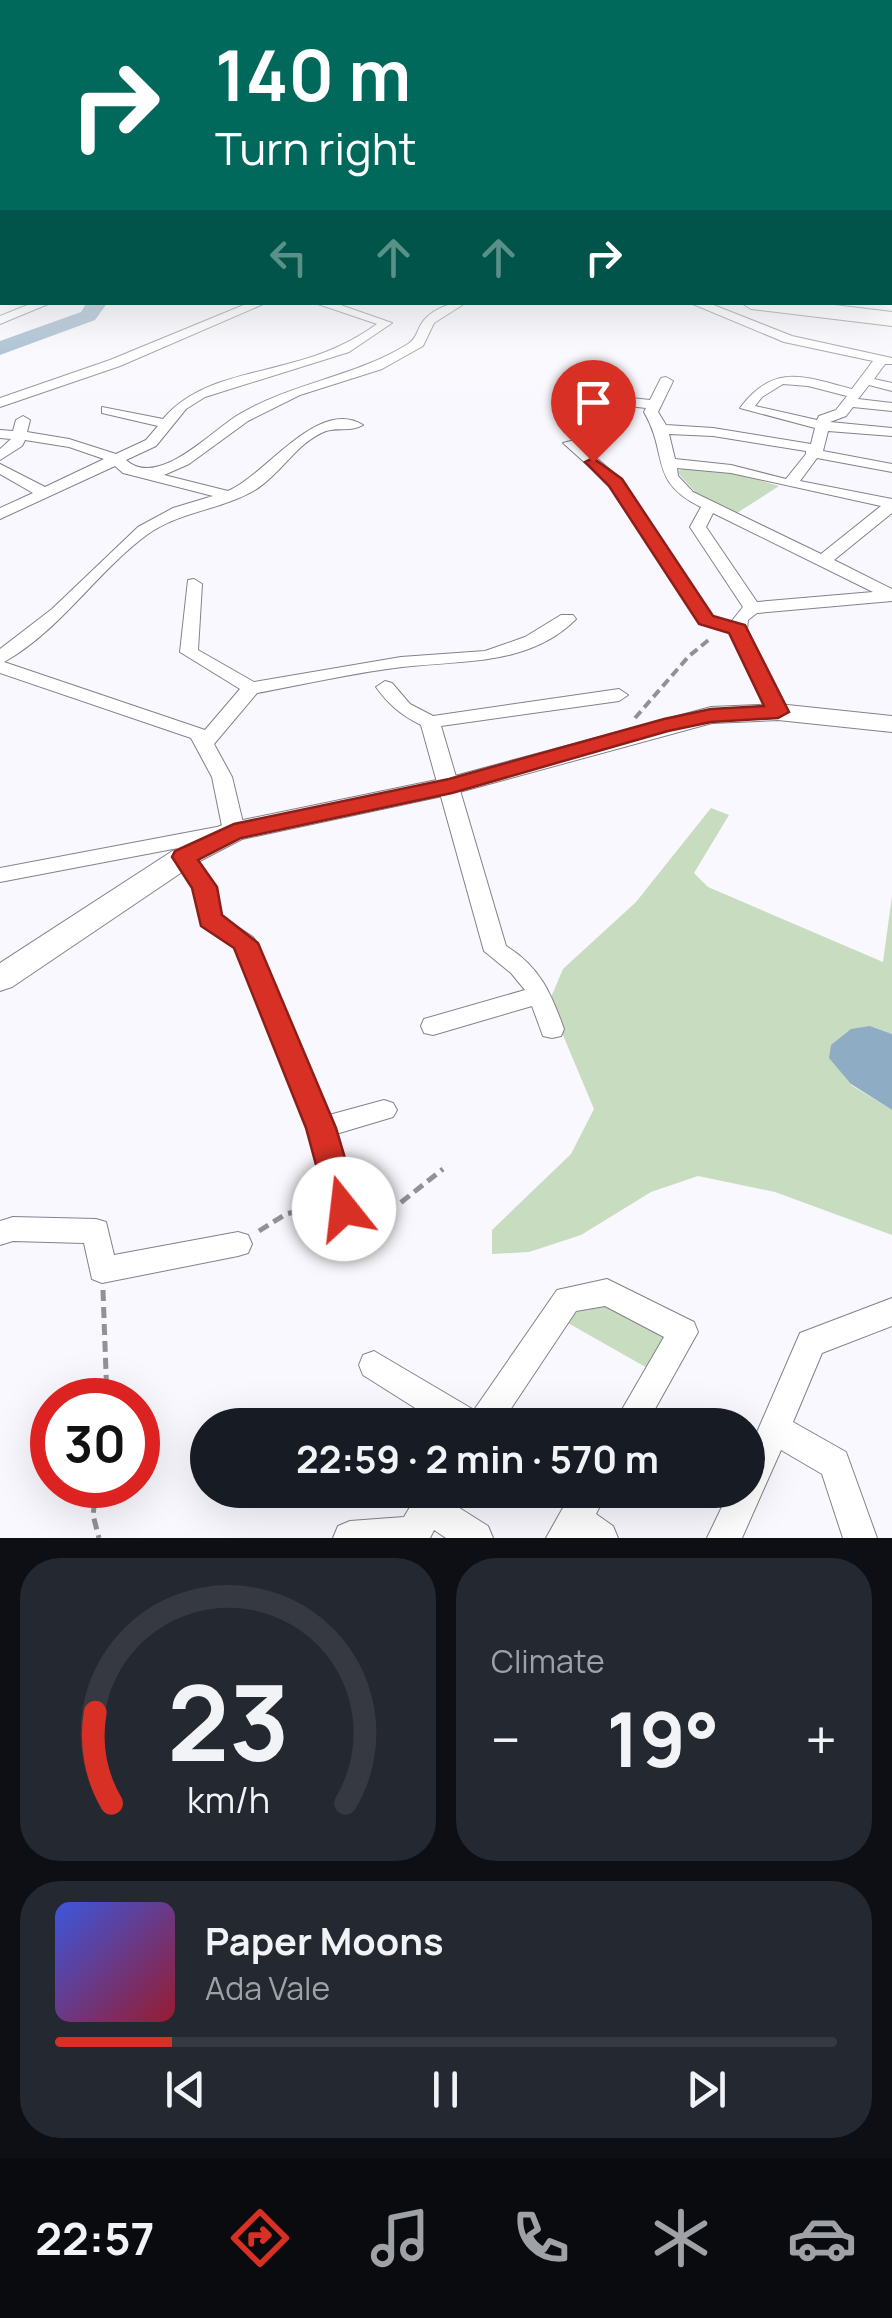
<!DOCTYPE html>
<html lang="en">
<head>
<meta charset="utf-8">
<style>
  body { margin:0; font-family:Manrope,sans-serif; background:#242831; color:#f1f3f6; height:100vh; display:flex; flex-direction:column; font-size:38px; white-space:nowrap }
  * { box-sizing:border-box; margin:0 }
  p { font-size:32px; color:#9ea1a6 }
  .icon { flex:none; width:55px; height:55px; fill:none; stroke:currentColor; stroke-width:2; stroke-linecap:round; stroke-linejoin:round }
  .map { position:relative; height:1538px; overflow:hidden }
  .panel { display:flex; flex-direction:column; gap:20px; padding:20px; background:#0d0f14; flex:1 }
  .panel>* { flex:none }
  .guide { position:absolute; left:0px; top:0px; width:892px; height:305px; box-shadow:0 10px 40px #0002; background:#00695c; color:#fff; overflow:hidden }
  .speed { position:absolute; left:30px; top:1378px; display:flex; gap:20px; font-size:50px; font-weight:700; text-align:center }
  .speed>* { display:grid; place-content:center; width:130px; height:130px; border-radius:50%; background:#171b24; box-shadow:0 10px 40px #0002; line-height:1 }
  .speed .limit { border:15px solid #d22; background:#fff; color:#111 }
  .pin { position:absolute; display:grid; place-items:center; width:85px; height:85px; color:#fff; margin:-102px -42px; border-radius:50% 50% 50% 0; rotate:-45deg; box-shadow:0 0 10px #0007 }
  .pin .icon { rotate:45deg }
  .me { position:absolute; width:110px; margin:-55px; rotate:344deg; stroke-linejoin:round; filter:drop-shadow(0 0 8px #0008) }
  .turn { display:flex; align-items:center; gap:35px; height:210px; padding:0 50px; font-size:45px }
  .turn .icon { width:130px; height:130px; stroke-width:2.5 }
  .turn b { display:block; font-size:70px; line-height:85px }
  .lanes { display:flex; align-items:center; height:95px; padding:0 50px; background:#0003; justify-content:center; gap:50px; direction:ltr }
  .lanes .off { opacity:.35 }
  .big { font-size:75px; font-weight:700; line-height:1.1 }
  .panel .tile { flex:1; display:flex; flex-direction:column; justify-content:center; gap:15px; min-width:0; padding:0 35px; border-radius:40px; background:#242831 }
  .panel .dial { align-items:center; gap:0 }
  .dial svg { height:260px; overflow:visible; fill:none; stroke:#363941; stroke-width:7; stroke-linecap:round; text-anchor:middle }
  .dial text { fill:#f1f3f6; stroke:none }
  .song { display:flex; align-items:center; gap:30px }
  .cover { width:120px; height:120px; border-radius:15px; background:linear-gradient(135deg,hsl(230 70% 55%),hsl(350 70% 35%)) }
  .played { height:10px; border-radius:5px; background:linear-gradient(90deg,#d93025 15%,#363941 15%) }
  .keys { display:flex; justify-content:space-around; direction:ltr }
  .heat { display:flex; justify-content:space-between; align-items:center; font-size:55px; direction:ltr }
  .panel .tiles { flex:1; display:grid; gap:20px; grid-template-columns:1fr 1fr }
  .tile:last-child { grid-column:span 2 }
  .trip { position:absolute; left:190px; top:1408px; width:575px; height:100px; border-radius:50px; background:#171b24; box-shadow:0 10px 40px #0002; font-weight:700; line-height:100px; text-align:center }
  .tab-bar { display:flex; height:160px; justify-content:space-around; align-items:center; background:#090b0e; color:#9ea1a6 }
  .tab-bar .icon { width:70px; height:70px }
  .tab-bar .on { color:#d93025 }
  .tab-bar b { font-size:45px; color:#f1f3f6 }
  .map>svg:first-child { display:block }
</style>
</head>
<body>
<div class="map">
<svg width="892" height="1538" viewBox="0 0 892 1538">
  <rect width="100%" height="100%" fill="#f8f8fe"/>
  <!-- green -->
  <path fill="#c8dcbf" d="M687,466l45,6 47,14 -42,27 -41,-20 -19,-21z
    M711,808l18,7 -35,58 14,14 175,75 9,-66v138l-22,-8 -19,59 41,25v125l-117,-43 -77,-16 -47,16 -70,43 -52,17 -37,2v-24l79,-76 23,-45 -45,-107 14,-33 73,-67z
    M608,1300l63,34 -22,35 -81,-46 11,-17z"/>
  <!-- water -->
  <path fill="#8eacc3" d="M870,1026l22,8v76l-41,-26 -22,-26 2,-13 20,-16z"/>
  <g fill="none" stroke-linecap="round" stroke-linejoin="round">
    <!-- river -->
    <path fill="#8eacc3" fill-rule="evenodd" d="M87,302h21l-13,18 -95,35v-14l81,-29z"/>
    <!-- street casing -->
    <g stroke="#83828c" stroke-width="2">
      <path id="street" d="M35,302h18l-53,22v-8z
        M251,302h17l-148,64 -120,41v-9l110,-38z
        M312,302h20l60,21 -43,29 -144,45 -19,12 -30,37 -30,14c32,29 84,-28 112,-45 53,-32 117,-38 170,-71 10,-6 9,-17 17,-25 10,-11 27,-17 42,-17l-33,21 -11,23 -41,23 -82,26 -52,26 -59,43 -25,11 64,16c38,-16 90,-94 135,-66 -11,7 -24,2 -37,6 -29,11 -45,43 -71,59 -34,20 -74,21 -107,44 -52,38 -87,96 -144,128l201,68 35,-41 -60,-37 8,-72 6,-1 8,5 -4,66 56,32 147,-25 84,-6 40,-14 36,-22h12l3,4c-46,47 -115,41 -174,48 -49,6 -97,17 -145,26l-43,51 18,33 13,54 -4,5 -241,46v-14l222,-42 -10,-49 -21,-39 -191,-65v-24l52,-40 86,-82 35,-19 40,-12 -90,-23 -8,-7 -115,53v-11l33,-15 -33,-19v-10l45,23 59,-28 -35,-12 -44,-7 -3,6 -22,14v-11l11,-10 -11,-1v-8l13,1 3,-11 7,-4 7,4 -3,12 42,7 47,15 30,-14 12,-14 -56,-13v-6l61,12c32,-38 83,-43 128,-56 31,-8 60,-20 86,-39z
        M688,302h18l86,34 100,22v6h-7l-11,15 18,4v8l-23,-6 -11,14 34,4v8l-39,-4 -7,9 -16,6 62,6v8l-64,-5 -5,20 69,13v8l-75,-14 -17,23 92,18v14l-58,47 58,29v12l-135,12 -9,7 -1,9 40,83 -9,6 -9,-6 -38,-80 -31,-8 -90,-139 -47,-42 12,-3 46,39 91,137 19,6 12,-15 -53,-80 11,-20c-53,-26 -32,-52 -57,-95l2,-4 -43,-5 -7,-4 7,-4 47,5 11,-22 5,-1 7,4 -15,31 8,13 47,3 98,16 4,-16 -75,-20c34,-46 65,-31 112,-19l21,-28 -89,-19zM783,384l25,2 39,10 -11,14 -17,6 -2,4 -62,-14 7,-9zM669,434l44,2 93,15v3l-20,25 -55,-14 -56,-6zM677,468l54,5 150,33 -60,48 -128,-62 -15,-16zM713,513l160,79 -116,10 -51,-75z
        M385,681l7,2 18,21 23,12 186,-27 9,6 -9,6 -178,25 65,220c34,21 45,47 58,83l-3,7 -9,2 -9,-2 -11,-30 -99,29 -9,-2 -3,-7 3,-7 101,-29 -14,-17 -27,-22 -63,-226c-20,-10 -32,-20 -45,-38z
        M184,850l8,2 23,35 6,29 32,21 4,6 72,172 55,-15 9,3 4,7 -4,7 -57,17 22,75 -4,8 -10,4 -10,-4 -4,-8 -22,-81 -73,-180 -32,-22 -10,-38 -20,-31z
        M13,1217l83,2 10,3 8,33 124,-23 10,3 4,9 -4,9 -10,3 -136,27 -10,-4 -8,-36 -71,-2 -13,4v-24z
        M607,1279l87,43 4,10 -52,93h-33l51,-88 -59,-31 -29,5 -76,114h-58l-79,-50 -4,-10 4,-10 11,-4 100,59 83,-120z
        M892,1298v28l-70,27 -29,69 53,30 31,86h-34l-21,-64 -41,-24 -39,88h-35l23,-48h18v-37l52,-120z
        M420,1490h35l-5,12 38,24 5,12h-47l-12,-8 -4,8h-97l5,-12 12,-5 54,-4z
        M573,1490h35l-12,24 17,12 5,12h-72z"/>
    </g>
    <!-- secondary casing -->
    <g stroke="#83828c" stroke-width="2">
      <path id="secondary" d="M778,704l114,12v16l-114,-12 -66,3 -260,71 -210,45 -48,25 -182,123 -12,4v-28l174,-113 50,-26 227,-47 260,-70z"/>
    </g>
    <!-- highway casing -->
    <g stroke="#83828c" stroke-width="2">
      <path id="highway" d="M0,213h2v12h-2z
        M740,302h70l82,10v14l-141,-17z"/>
    </g>
    <!-- path-far1 -->
    <path stroke="#919196" stroke-width="4" stroke-dasharray="9 5" stroke-linecap="butt" d="M635,718l54,-62 22,-18"/>
    <!-- path -->
    <path stroke="#919196" stroke-width="5" stroke-dasharray="11 6" stroke-linecap="butt" d="M368,1210l31,-6 44,-35
      M259,1231l27,-17 32,-8
      M103,1290l4,110
      M97,1485l-4,30 6,23"/>
    <!-- street -->
    <use href="#street" fill="#fff" fill-rule="evenodd"/>
    <!-- secondary -->
    <use href="#secondary" fill="#fff" fill-rule="evenodd"/>
    <!-- highway -->
    <use href="#highway" fill="#fff" fill-rule="evenodd"/>
  </g>
  <!-- sky -->
  <linearGradient id="sky" x2="0" y2="1"><stop stop-color="#84b1d9"/><stop offset="0.49" stop-color="#fcfcff"/><stop offset="1" stop-color="#fcfcff" stop-opacity="0"/></linearGradient>
  <rect width="892" height="420" fill="url(#sky)"/>
  <!-- route -->
  <path fill="#d93025" stroke="#8d1f18" stroke-width="2.5" d="M593,458l29,21 91,137 32,9 44,87 -11,6 -67,4 -43,9 -216,62 -211,45 -43,22 19,27 5,28 36,28 78,185 24,81 -5,10 -11,4 -11,-4 -5,-10 -22,-81 -72,-180 -33,-22 -9,-38 -20,-31 3,-6 59,-27 215,-45 215,-60 47,-10 53,-3 -35,-73 -30,-9 -90,-138 -24,-24z"/>
</svg>
<div class="speed"><div class="limit">30</div></div>
<div class="pin" style="left:593px;top:462px;background:#d93025"><svg class="icon" aria-label="arrive" viewBox="0 0 24 24"><path d="M6 21V4h12l-3 4 3 4H6"/></svg></div>
<svg class="me" style="left:344px;top:1209px" viewBox="-20 -20 40 40"><circle r="19" fill="#fff"/><path d="M0-13L10 11 0 6-10 11z" fill="#d93025"/></svg>
<div class="trip">22:59 · 2 min · 570 m</div>
<div class="guide">
<div class="turn"><svg class="icon" aria-label="right" viewBox="0 0 24 24"><path d="M7 20v-9h11M14 6l5 5-5 5"/></svg><div><b>140 m</b>Turn right</div></div>
<div class="lanes"><svg class="icon off" aria-label="left" viewBox="0 0 24 24"><path d="M17 20v-9H6M10 6l-5 5 5 5"/></svg><svg class="icon off" aria-label="ahead" viewBox="0 0 24 24"><path d="M12 20V5M6 11l6-6 6 6"/></svg><svg class="icon off" aria-label="ahead" viewBox="0 0 24 24"><path d="M12 20V5M6 11l6-6 6 6"/></svg><svg class="icon" aria-label="right" viewBox="0 0 24 24"><path d="M7 20v-9h11M14 6l5 5-5 5"/></svg></div>
</div>
</div>
<section class="panel">
<div class="tiles">
<div class="tile dial"><svg viewBox="0 0 100 80">
<path d="M14 69A42 42 0 1 1 86 69"/>
<path d="M14 69A42 42 0 0 1 9 41" stroke="#d93025"/>
<text x="50" y="56" font-size="32" font-weight="700">23</text>
<text x="50" y="72" font-size="11">km/h</text>
</svg></div>
<div class="tile"><p>Climate</p>
<div class="heat"><a>−</a><b class="big">19°</b><a>+</a></div>
</div>
<div class="tile">
<div class="song"><i class="cover"></i><div><b>Paper Moons</b><p>Ada Vale</p></div></div>
<div class="played"></div>
<div class="keys"><svg class="icon" aria-label="previous" viewBox="0 0 24 24"><path d="M18 5L8 12l10 7zM5 5v14"/></svg><svg class="icon" aria-label="pause" viewBox="0 0 24 24"><path d="M8 5v14M16 5v14"/></svg><svg class="icon" aria-label="next" viewBox="0 0 24 24"><path d="M6 5l10 7-10 7zM19 5v14"/></svg></div>
</div>
</div>
</section>
<nav class="tab-bar">
<b>22:57</b>
<svg class="icon on" aria-label="directions" viewBox="0 0 24 24"><path d="M12 3l9 9-9 9-9-9zM9 14v-3h6M13 9l2 2-2 2"/></svg>
<svg class="icon" aria-label="music" viewBox="0 0 24 24"><path d="M9 18V5l10-2v13"/><circle cx="6" cy="18" r="3"/><circle cx="16" cy="16" r="3"/></svg>
<svg class="icon" aria-label="phone" viewBox="0 0 24 24"><path d="M5 4h4l2 5-3 2q2 4 5 5l2-3 5 2v4C11 20 4 13 5 4z"/></svg>
<svg class="icon" aria-label="climate" viewBox="0 0 24 24"><path d="M12 3v18M4 7l16 10M4 17L20 7"/></svg>
<svg class="icon" aria-label="car" viewBox="0 0 24 24"><path d="M5 17H2v-5l4-1 3-4h7l3 4 3 1v5h-3M9 17h6M6 11h13"/><circle cx="7" cy="17" r="2"/><circle cx="17" cy="17" r="2"/></svg>
</nav>
</body>
</html>
